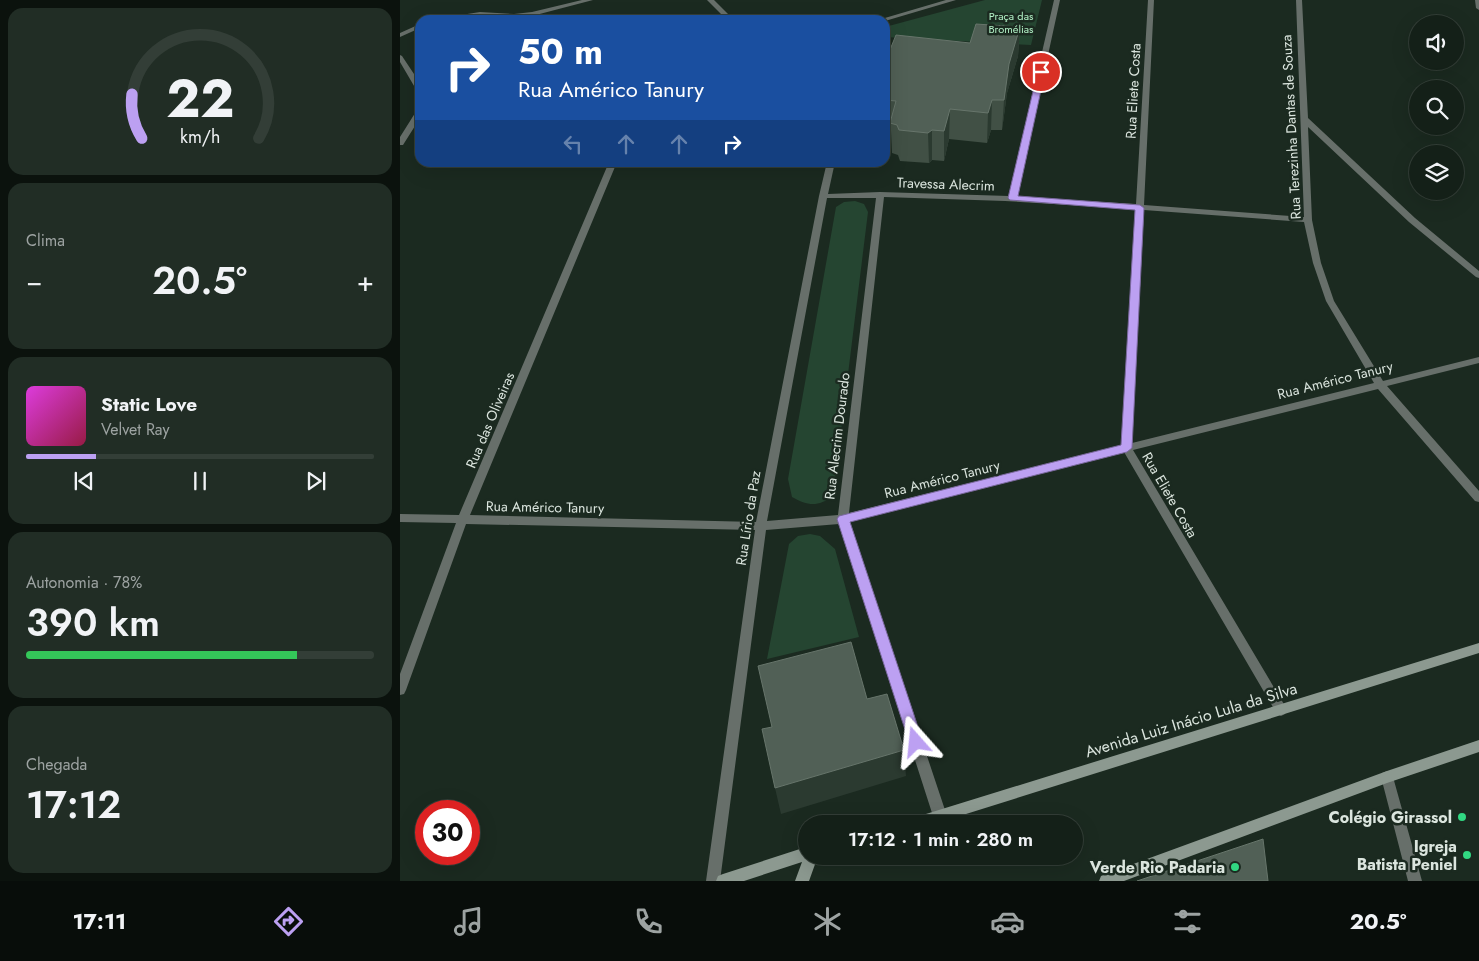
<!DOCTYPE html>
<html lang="pt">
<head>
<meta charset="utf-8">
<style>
  body { margin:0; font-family:Jost,sans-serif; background:#212d25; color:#f1f3f6; height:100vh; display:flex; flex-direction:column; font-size:19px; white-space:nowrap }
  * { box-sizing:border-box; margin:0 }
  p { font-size:16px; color:#9da3a2 }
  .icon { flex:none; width:28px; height:28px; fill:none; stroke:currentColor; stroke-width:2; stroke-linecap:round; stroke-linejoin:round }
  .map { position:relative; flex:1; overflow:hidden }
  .sheet { display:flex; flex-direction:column; gap:8px; padding:8px; background:#0b120d; width:400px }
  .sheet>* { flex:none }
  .top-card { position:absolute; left:15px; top:15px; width:475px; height:152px; border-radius:15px; box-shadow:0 5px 20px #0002,0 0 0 1px #333e37; background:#1a4fa0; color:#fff; overflow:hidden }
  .controls { position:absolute; left:1009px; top:15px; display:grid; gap:10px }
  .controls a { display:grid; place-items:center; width:55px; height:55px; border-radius:50%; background:#142018; box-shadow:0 5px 20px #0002,0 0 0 1px #333e37; font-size:25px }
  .speed { position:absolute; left:15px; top:800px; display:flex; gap:10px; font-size:25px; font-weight:700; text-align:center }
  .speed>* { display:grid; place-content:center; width:65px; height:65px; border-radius:50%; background:#142018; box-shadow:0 5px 20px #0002,0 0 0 1px #333e37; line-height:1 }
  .speed .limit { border:8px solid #d22; background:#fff; color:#111 }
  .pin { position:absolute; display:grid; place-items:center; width:42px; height:42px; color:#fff; margin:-21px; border:2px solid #fff; border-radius:50%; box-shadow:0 1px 5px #0007 }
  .me { position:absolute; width:55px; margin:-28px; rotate:342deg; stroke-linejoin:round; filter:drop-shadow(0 0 4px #0008) }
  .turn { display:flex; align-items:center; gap:18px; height:105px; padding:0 20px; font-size:22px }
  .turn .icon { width:65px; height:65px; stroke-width:2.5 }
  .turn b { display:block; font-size:35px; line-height:42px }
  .lanes { display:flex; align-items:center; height:48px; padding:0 20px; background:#0003; justify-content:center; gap:25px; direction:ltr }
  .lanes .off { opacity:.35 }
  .big { font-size:38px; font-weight:600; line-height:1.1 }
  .sheet .card { flex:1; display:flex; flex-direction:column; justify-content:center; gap:8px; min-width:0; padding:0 18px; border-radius:15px; background:#212d25 }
  .sheet .dial { align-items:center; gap:0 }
  .dial svg { height:130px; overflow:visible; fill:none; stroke:#333e37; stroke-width:7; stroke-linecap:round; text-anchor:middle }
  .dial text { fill:#f1f3f6; stroke:none }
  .song { display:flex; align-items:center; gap:15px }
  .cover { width:60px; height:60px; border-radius:8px; background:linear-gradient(135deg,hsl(300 70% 55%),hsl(340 70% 35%)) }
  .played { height:5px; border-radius:2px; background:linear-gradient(90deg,#bca0f2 20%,#333e37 20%) }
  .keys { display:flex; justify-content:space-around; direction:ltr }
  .heat { display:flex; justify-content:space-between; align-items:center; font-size:28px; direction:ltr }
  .charge { height:8px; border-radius:4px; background:linear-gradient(90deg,#34c759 78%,#333e37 0) }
  .trip { position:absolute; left:398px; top:815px; width:285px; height:50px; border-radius:25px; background:#142018; box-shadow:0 5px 20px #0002,0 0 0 1px #333e37; font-weight:600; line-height:50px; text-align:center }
  .menu { display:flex; height:80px; justify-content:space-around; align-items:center; background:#080d0a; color:#9da3a2 }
  .menu .icon { width:35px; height:35px }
  .menu .current { color:#bca0f2 }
  .menu b { font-size:22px; color:#f1f3f6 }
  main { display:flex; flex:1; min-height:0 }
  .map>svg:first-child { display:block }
</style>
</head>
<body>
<main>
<section class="sheet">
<div class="card dial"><svg viewBox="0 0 100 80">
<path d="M14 69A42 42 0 1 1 86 69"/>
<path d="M14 69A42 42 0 0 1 8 42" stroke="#bca0f2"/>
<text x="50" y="56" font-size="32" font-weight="700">22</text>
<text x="50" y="72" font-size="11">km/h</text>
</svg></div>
<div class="card"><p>Clima</p>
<div class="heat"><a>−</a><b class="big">20.5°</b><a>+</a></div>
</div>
<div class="card">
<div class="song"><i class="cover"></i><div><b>Static Love</b><p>Velvet Ray</p></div></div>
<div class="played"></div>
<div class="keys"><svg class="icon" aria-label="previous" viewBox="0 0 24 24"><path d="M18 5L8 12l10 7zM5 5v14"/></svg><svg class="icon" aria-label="pause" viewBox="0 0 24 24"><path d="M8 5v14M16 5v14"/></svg><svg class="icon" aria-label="next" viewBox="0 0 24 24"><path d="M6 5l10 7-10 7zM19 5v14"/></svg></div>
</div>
<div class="card"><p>Autonomia · 78%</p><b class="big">390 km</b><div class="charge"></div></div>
<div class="card"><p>Chegada</p><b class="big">17:12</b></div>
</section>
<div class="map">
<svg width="1079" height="881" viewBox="0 0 1079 881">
  <rect width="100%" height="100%" fill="#1b2a20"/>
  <!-- green -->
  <path fill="#254531" d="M585,0h57l-11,45 -146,-8v-10z
    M455,201l9,3 4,8 -35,284c-15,11 -25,10 -41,1l-4,-18 48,-272 8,-5z
    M410,534l10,2 15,13 24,88 -92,22 22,-115 9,-8z"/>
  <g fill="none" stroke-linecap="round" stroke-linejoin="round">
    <!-- street -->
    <path fill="#676f6a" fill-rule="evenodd" d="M182,0h11l-61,16 -18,2 -34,-2 -26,4h-15l3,-2 38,-6 34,2 18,-2z
      M307,0h7l20,20h-7z
      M546,0h10l-71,21 -7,-1z
      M654,0h6l-43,197 119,7 12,-204h6l-10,205 160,12 -8,-217h6l6,118 107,100 64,53v7l-3,-1 -67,-55 -101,-95 4,93 9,43 13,38 49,80 96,-24v6l-92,23 92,105v11l-4,-1 -97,-112 -245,61 152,256 2,4 -2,4 -4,2 -4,-2 -153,-262 -275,70 98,294 -2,5 -5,1 -5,-1 -2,-5 -94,-292 -73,6 -46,351h-14l49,-351 -289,-6 -60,166 -2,4 -4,1v-21l56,-151 -56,-1v-8l59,1 150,-353h8l-147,353 286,7 63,-326 8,-34h8l-7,32 52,-2 129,4zM484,197l121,4 131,8 -14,236 -273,68zM427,198h49l-38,317 -71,6zM744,210l160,12 9,41 13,38 48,82 -242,60z
      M1075,0h4v10l-3,-2z
      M20,24v4l-20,9v-4z
      M0,55l2,1 18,27v8h-3l-17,-29z
      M17,110h3v8l-17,27h-3v-8z
      M987,771l5,2 1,4 29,104h-14l-27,-104 1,-4z"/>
    <!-- secondary -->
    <path fill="#8c9990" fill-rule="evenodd" d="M1079,643v10l-545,171h-27l1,-5 5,-1z
      M1079,740v12l-92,31 -263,98h-25l2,-5 5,-2 281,-103z
      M406,847v9h12l-9,25h-14l7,-19 -58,19h-28l2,-5 5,-2z"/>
  </g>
  <!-- wall -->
  <path fill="#415045" d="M620,27l-2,29 -11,37 -5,37h-11l-4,13 -38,-4 -5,22 -12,-1 -3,3 -29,-2 -2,-6 -6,-2 -1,-22 -6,-1v-68l85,-19z"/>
  <!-- shaded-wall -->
  <path fill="#2b3a30" d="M620,27l-2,29 -11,37 -5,37 2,-30 5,-36z
    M592,100l-1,30 -4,13 1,-30z
    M550,109l-1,30 -5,22v-30z
    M532,130v30l-3,3 -1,-30z
    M504,750l2,26 -125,38 -6,-26z"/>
  <!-- building -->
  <path fill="#516056" stroke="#67756b" d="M576,24l44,3 -11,37 -5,36h-12l-4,13 -38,-4 -6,22 -12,-1 -4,3 -29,-3 -2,-5 -7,-2 6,-22 -11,-1v-38l11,-27 74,8z
    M451,642l16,57 20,-5 17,56 -129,38 -13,-59 10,-2 -14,-61z
    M863,839l5,42h-131z"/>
  <!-- route -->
  <path fill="#bca0f2" stroke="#7a689d" d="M638,70l7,2 -27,124 122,9 4,3 -12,240 -5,4 -277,70 73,220 -2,5 -5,2 -5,-2 -2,-5 -72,-223 2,-3 282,-71 14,-235 -125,-10 -2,-2z"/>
  <!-- markers -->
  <g fill="#31d882" stroke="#1b2a20" stroke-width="2">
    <circle cx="1062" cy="817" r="5"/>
    <circle cx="1067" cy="855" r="5"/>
    <circle cx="835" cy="867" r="5"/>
  </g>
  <g text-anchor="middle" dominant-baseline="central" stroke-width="5" stroke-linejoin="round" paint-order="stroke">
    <!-- far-park labels -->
    <g font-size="11" fill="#b2f1c6" stroke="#1b2a20">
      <text x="611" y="16">Praça das<tspan x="611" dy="13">Bromélias</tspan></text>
    </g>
    <!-- street labels -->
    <g font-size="14" fill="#dbe5de" stroke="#1b2a20">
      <text transform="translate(733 91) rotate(-87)">Rua Eliete Costa</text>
      <text transform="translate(891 127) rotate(-93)">Rua Terezinha Dantas de Souza</text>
      <text transform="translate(546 184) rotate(2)">Travessa Alecrim</text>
      <text transform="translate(935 380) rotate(-14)">Rua Américo Tanury</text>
      <text transform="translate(90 420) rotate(-67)">Rua das Oliveiras</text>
      <text transform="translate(437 436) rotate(-83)">Rua Alecrim Dourado</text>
      <text transform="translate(542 479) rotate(-14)">Rua Américo Tanury</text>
      <text transform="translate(770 495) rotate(60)">Rua Eliete Costa</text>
      <text transform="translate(145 507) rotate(1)">Rua Américo Tanury</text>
      <text transform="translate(348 518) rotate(-81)">Rua Lírio da Paz</text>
    </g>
    <!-- near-street labels -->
    <g font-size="16" fill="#dbe5de" stroke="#1b2a20">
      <text transform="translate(791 720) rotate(-17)">Avenida Luiz Inácio Lula da Silva</text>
    </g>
    <!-- near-poi labels -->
    <g font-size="16" font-weight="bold" fill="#dbe5de" stroke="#1b2a20" text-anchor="end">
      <text x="1052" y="817">Colégio Girassol</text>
      <text x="1057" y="846">Igreja<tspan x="1057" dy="18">Batista Peniel</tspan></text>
      <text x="825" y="867">Verde Rio Padaria</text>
    </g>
  </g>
</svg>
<div class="controls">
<a><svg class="icon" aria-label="sound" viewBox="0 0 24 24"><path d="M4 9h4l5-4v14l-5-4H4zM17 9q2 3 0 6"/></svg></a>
<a><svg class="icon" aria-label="search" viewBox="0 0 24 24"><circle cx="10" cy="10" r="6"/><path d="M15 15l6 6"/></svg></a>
<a><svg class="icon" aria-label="layers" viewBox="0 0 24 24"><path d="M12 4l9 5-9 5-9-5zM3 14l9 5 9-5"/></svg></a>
</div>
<div class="speed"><div class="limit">30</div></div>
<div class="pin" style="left:641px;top:72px;background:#d93025"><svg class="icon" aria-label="arrive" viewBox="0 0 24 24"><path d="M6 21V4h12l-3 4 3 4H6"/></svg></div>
<svg class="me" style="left:516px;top:742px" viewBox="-20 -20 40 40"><path d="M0-17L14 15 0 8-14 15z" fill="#bca0f2" stroke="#fff" stroke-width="4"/></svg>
<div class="trip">17:12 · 1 min · 280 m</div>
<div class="top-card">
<div class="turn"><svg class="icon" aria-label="right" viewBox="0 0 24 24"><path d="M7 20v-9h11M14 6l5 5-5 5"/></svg><div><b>50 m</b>Rua Américo Tanury</div></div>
<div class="lanes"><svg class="icon off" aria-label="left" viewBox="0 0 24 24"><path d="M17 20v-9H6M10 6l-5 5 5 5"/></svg><svg class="icon off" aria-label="ahead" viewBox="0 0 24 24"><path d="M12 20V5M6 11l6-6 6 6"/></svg><svg class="icon off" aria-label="ahead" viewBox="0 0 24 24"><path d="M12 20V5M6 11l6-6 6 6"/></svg><svg class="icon" aria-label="right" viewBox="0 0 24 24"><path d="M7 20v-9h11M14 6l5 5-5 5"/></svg></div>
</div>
</div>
</main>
<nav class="menu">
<b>17:11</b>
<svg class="icon current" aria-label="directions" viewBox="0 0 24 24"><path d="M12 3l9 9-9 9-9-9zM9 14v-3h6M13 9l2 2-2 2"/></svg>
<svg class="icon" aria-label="music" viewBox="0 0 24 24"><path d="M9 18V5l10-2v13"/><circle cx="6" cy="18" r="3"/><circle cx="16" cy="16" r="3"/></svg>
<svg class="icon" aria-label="phone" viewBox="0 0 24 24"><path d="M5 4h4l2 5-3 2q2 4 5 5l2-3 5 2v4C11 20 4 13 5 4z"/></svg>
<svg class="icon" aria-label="climate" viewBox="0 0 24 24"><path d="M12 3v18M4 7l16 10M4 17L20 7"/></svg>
<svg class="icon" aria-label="car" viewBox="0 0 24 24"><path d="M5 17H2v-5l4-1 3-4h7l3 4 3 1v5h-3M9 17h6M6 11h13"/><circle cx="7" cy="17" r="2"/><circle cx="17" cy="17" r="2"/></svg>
<svg class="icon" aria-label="filters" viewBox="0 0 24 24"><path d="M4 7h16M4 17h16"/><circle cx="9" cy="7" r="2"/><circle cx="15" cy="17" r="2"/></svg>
<b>20.5°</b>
</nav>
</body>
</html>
